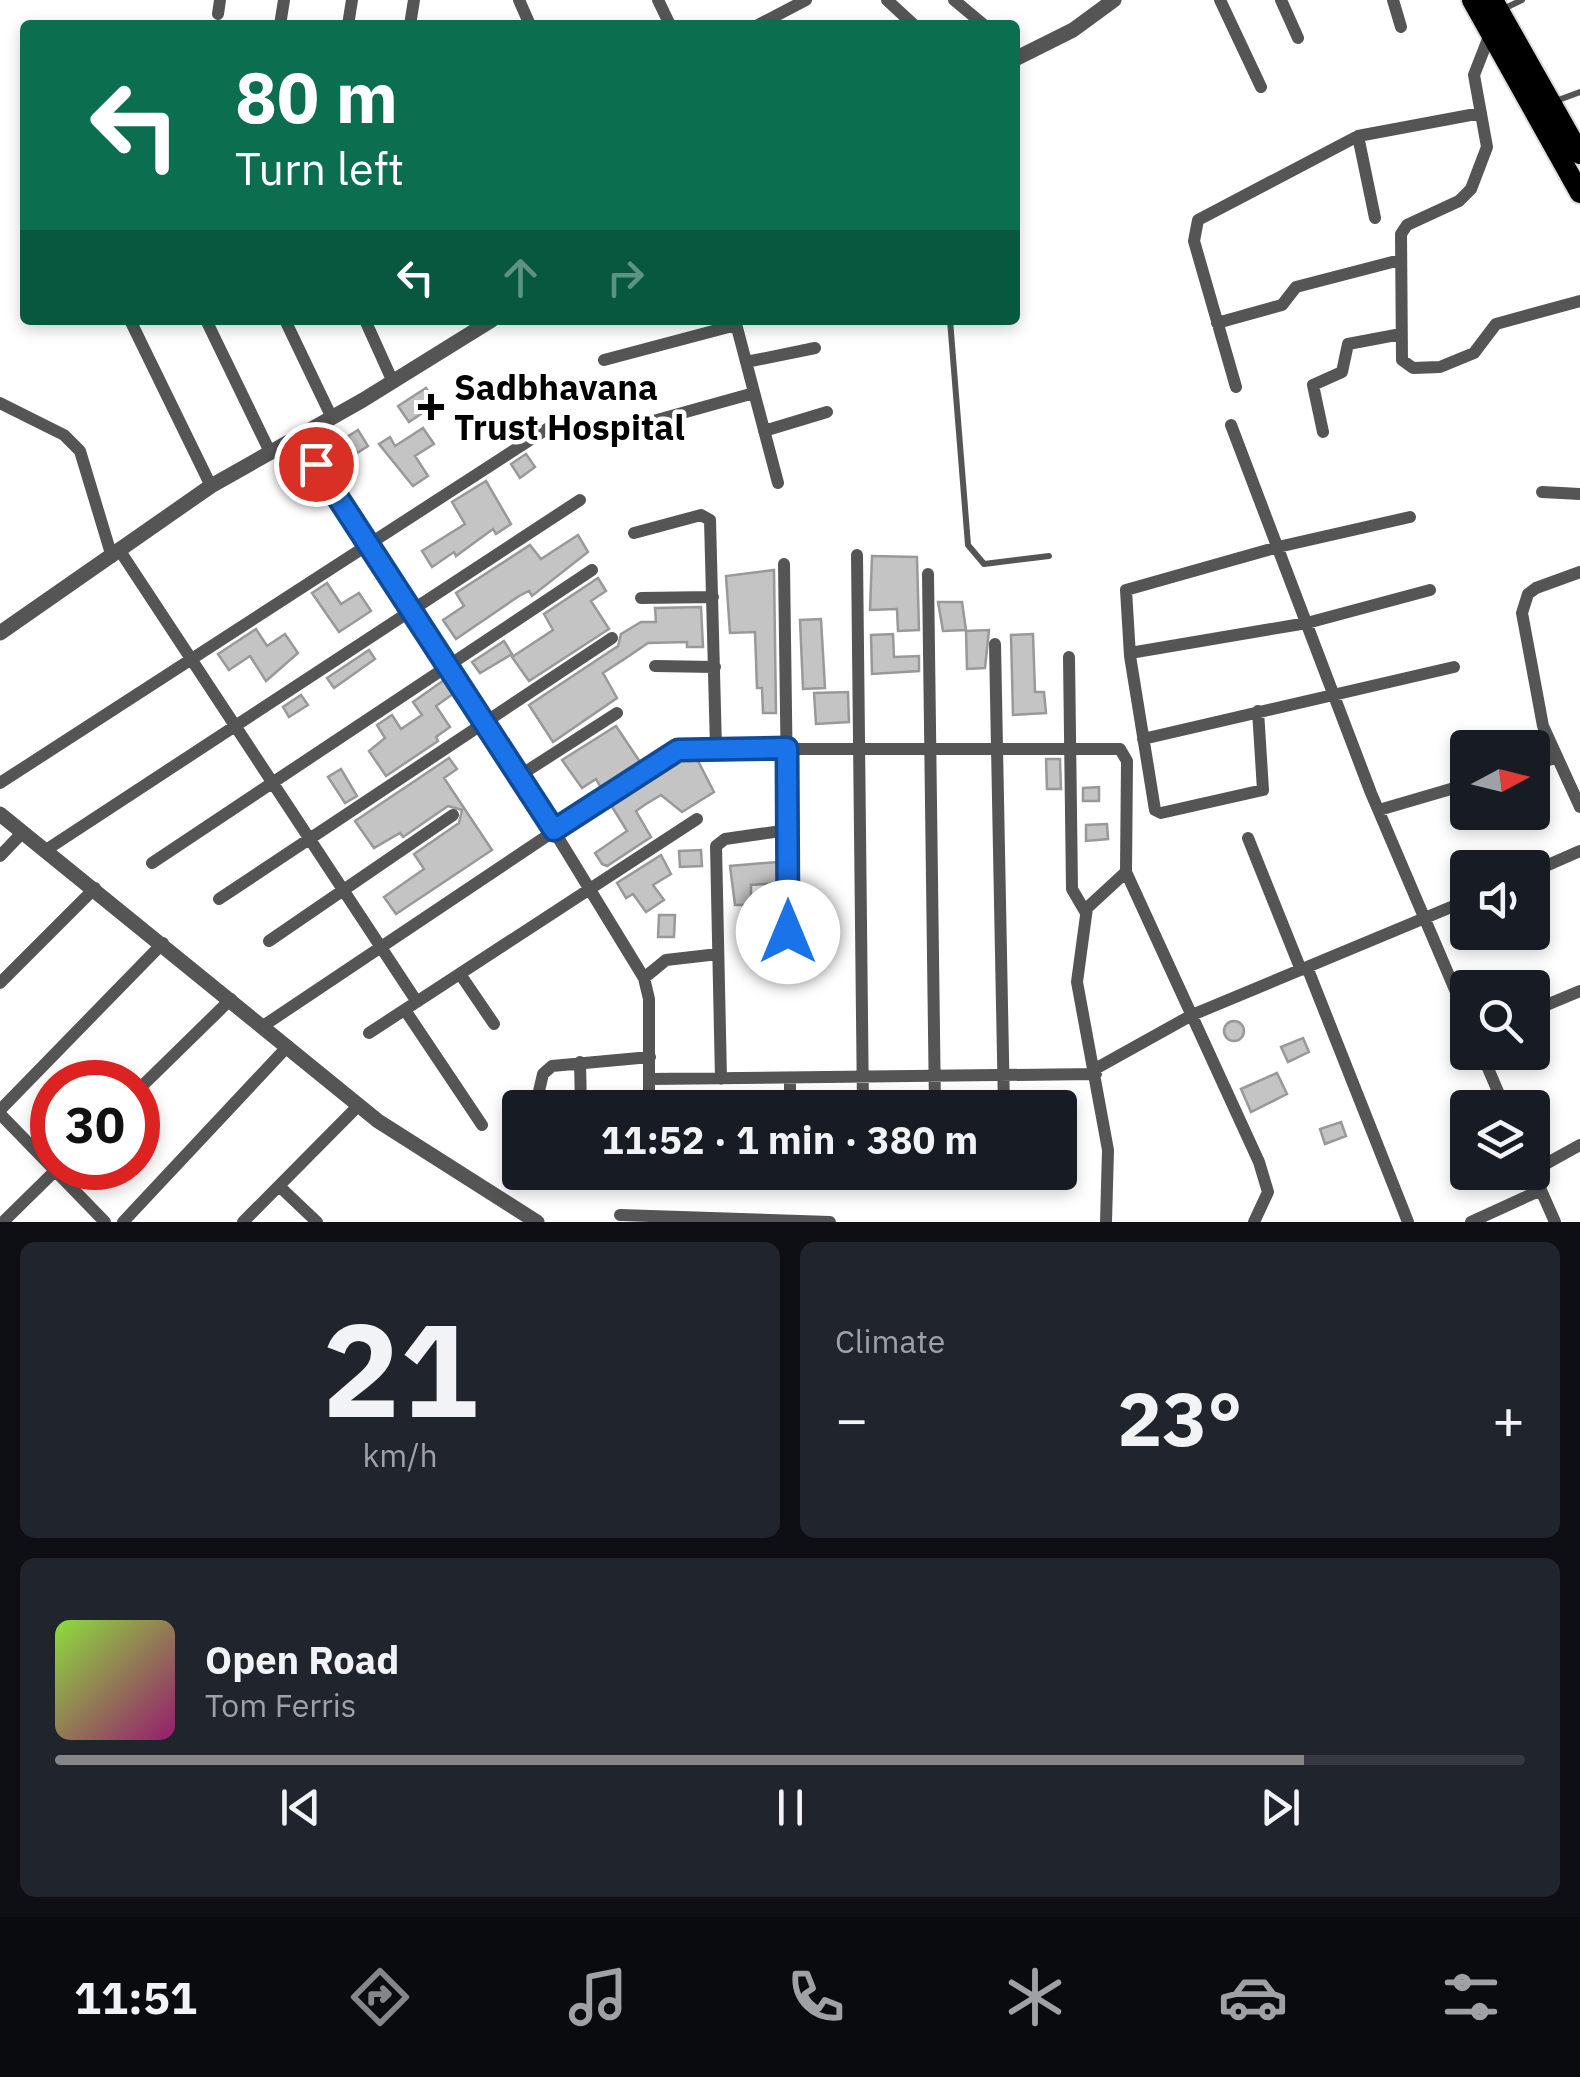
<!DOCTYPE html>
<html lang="en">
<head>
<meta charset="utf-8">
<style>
  body { margin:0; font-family:"IBM Plex Sans",sans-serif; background:#20242c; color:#f1f3f6; height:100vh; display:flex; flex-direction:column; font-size:38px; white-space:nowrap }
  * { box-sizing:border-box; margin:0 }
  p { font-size:32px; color:#9ea1a6 }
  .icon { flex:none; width:55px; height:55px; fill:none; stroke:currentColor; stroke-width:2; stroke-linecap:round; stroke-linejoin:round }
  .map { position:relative; height:1222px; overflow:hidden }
  .sheet { display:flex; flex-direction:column; gap:20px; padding:20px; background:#0d0f14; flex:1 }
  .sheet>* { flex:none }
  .hud { position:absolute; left:20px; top:20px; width:1000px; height:305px; border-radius:10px; box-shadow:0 5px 15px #0003; background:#0b6e4f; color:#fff; overflow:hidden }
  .needle { width:65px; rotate:83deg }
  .fabs { position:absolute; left:1450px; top:730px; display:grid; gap:20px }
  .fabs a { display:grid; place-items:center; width:100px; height:100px; border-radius:10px; background:#171b24; box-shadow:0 5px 15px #0003; font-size:50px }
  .speed { position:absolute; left:30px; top:1060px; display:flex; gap:20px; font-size:50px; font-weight:700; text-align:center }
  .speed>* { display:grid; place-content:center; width:130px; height:130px; border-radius:50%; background:#171b24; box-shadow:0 5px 15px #0003; line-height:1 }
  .speed .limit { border:15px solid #d22; background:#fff; color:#111 }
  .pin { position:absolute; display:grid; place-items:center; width:85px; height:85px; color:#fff; margin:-42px; border:5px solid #fff; border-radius:50%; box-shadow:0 2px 10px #0007 }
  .me { position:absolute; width:110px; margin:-55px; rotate:0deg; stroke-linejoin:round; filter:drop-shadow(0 0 8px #0008) }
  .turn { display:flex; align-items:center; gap:35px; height:210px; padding:0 50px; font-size:45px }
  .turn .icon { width:130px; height:130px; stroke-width:2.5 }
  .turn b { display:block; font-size:70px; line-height:85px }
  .lanes { display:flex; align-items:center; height:95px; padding:0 50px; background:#0003; justify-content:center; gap:50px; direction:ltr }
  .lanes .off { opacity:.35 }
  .big { font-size:75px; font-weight:700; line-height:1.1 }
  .sheet .widget { flex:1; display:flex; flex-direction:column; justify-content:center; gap:15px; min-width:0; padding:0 35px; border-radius:15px; background:#20242c }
  .sheet .dial { align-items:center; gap:0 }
  .dial b { font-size:130px; line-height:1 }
  .song { display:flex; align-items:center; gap:30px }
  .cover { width:120px; height:120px; border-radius:15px; background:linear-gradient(135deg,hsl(90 70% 55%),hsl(320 70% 35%)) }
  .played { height:10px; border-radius:5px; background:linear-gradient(90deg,#858687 85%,#363941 85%) }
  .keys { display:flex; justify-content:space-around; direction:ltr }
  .heat { display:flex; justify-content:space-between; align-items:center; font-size:55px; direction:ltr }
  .sheet .tiles { flex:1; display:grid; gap:20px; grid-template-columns:1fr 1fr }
  .widget:last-child { grid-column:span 2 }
  .trip { position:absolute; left:502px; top:1090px; width:575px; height:100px; border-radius:10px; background:#171b24; box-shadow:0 5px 15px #0003; font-weight:700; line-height:100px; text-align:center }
  .tab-bar { display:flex; height:160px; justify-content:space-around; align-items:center; background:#090b0e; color:#9ea1a6 }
  .tab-bar .icon { width:70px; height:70px }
  .tab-bar .selected { color:#858687 }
  .tab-bar b { font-size:45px; color:#f1f3f6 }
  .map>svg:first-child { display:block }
</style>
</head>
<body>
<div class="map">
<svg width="1580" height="1222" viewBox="0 0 1580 1222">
  <rect width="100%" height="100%" fill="#fff"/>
  <!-- building -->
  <path fill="#c4c4c4" stroke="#999" stroke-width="2.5" d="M426,388l10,16 -27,18 -11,-16z
    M423,428l11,16 -19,12 13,20 -15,10 -34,-42 11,-7 5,9z
    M358,430l10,16 -11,7 -10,-16z
    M526,454l9,13 -15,11 -9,-14z
    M486,481l25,43 -15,10 -3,-5 -37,27 -2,-4 -22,15 -10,-16 43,-27 -13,-22z
    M578,535l10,17 -56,44 -3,-5 -10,5 -63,43 -13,-19 21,-14 -8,-13 74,-48 11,14z
    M872,556l45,1 2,73 -21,1 -1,-22 -27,1z
    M774,570l2,143h-13l-1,-25h-5l-2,-56 -25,1 -4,-57z
    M598,578l8,13 -15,10 18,28 -80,52 -17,-24 41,-27 -9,-16z
    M327,583l14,21 18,-11 12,18 -32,21 -27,-39z
    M938,602h24l4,28 -23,1z
    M701,607l2,40h-16v-5l-39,1 -19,13 -26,17 14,25 -64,44 -24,-37 89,-59 3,-12 20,-12h15l-1,-14z
    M821,619l4,69 -22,1 -3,-69z
    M256,629l11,17 18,-12 13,19 -32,28 -16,-25 -21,14 -11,-16z
    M989,630l-4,38 -18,1 -1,-38z
    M893,634l1,23 25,-1v15l-47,3 -1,-39z
    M1033,634l2,58h9l2,21 -33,2 -2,-80z
    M504,641l8,13 -32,19 -8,-11z
    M369,650l6,9 -41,29 -7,-10z
    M444,680l9,14 -17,12 14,21 -14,10 2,4 -52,35 -17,-25 16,-13 -8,-13 15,-10 9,14 21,-14 -9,-13z
    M848,692l1,30 -33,2 -2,-31z
    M301,695l7,10 -19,12 -6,-10z
    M616,726l24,36 -39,26 -5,-9 -14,9 -20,-28z
    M449,758l8,11 -13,9 48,72 -96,64 -12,-17 40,-28 -10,-15 45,-31 3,-13 -14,-4 -45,31 -3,-4 -26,15 -19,-27z
    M680,759h17l17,33 -32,20 -21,-17 -15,9 -10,7 15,26 -44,29 -5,-2 -7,-11 32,-22 -16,-26z
    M1046,759h14l1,30h-14z
    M341,769l16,27 -12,7 -17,-26z
    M1099,787v14h-16v-13z
    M1107,824l1,15 -22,2v-16z
    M701,850l1,16 -22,1 -1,-16z
    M661,855l10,19 -18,11 11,15 -18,12 -13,-18 -7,4 -9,-15z
    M777,862l1,21 -27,2v20h-16l-5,-39z
    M659,915h16l-1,22h-16z
    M1224 1031a10 10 0 1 1 20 0a10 10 0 1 1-20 0Z
    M1303,1038l6,14 -21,10 -7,-15z
    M1277,1073l10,21 -36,18 -10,-23z
    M1341,1122l5,14 -21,8 -5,-15z"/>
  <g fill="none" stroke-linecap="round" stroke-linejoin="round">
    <!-- trunk casing -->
    <g stroke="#dbdbdb" stroke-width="24">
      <path id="trunk" d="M1472,0l108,193
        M1493,0l87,154"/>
    </g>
    <!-- service -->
    <path stroke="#555" stroke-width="6" d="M1501,10l21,-10
      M1553,102l27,-10
      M950,320l18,225 16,19 65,-8"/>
    <!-- minor -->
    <path stroke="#555" stroke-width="12" d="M519,0l11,25
      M658,0l12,25
      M887,0l27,25
      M954,0l30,25
      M1220,0l41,87
      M1281,0l17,38
      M1393,0l8,27
      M218,14l2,-14
      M280,25l4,-25
      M348,25l4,-25
      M410,25l4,-25
      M758,25l48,-25
      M1490,34l-16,41 13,72 -16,42 -12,12 -52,24 -6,9 1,126 11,8 27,-1 34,-14 22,-29 84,-23
      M1358,136l17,82
      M130,320l81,166
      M206,320l64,132
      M285,320l47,98
      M365,320l28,62
      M735,320l43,163
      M1217,323l65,-18 14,-18 104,-27
      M604,360l132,-35
      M746,362l69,-14
      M1236,387l-42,-146 4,-21 160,-84 123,-23
      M0,403l64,32 16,16 32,106
      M1231,425l140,368 97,227
      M621,430l133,-37
      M764,431l63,-19
      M1323,432l-10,-47 29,-13 6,-28 53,-10
      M298,437l256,394 90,147 5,21v109
      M1542,492l38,2
      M634,533l67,-18 9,5 6,228
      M120,551l297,451
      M857,555l6,553
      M784,564l5,367
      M1580,572l-44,16 -8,6 -6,19 21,113 37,81
      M928,574l7,534
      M641,598l72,-1
      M995,644l9,464
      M1130,653l177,-30 123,-33
      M1069,657l3,232 14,24
      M655,666l60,1
      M1258,711l5,79 -102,23 -6,-3 -25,-154 -4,-66 152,-43 132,-30
      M1143,739l311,-72
      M1532,765l23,-7
      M519,776l98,-63
      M0,783l550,-356
      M1379,810l89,-26
      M1248,838l53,132
      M46,850l534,-350
      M0,856l23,-24
      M152,863l440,-293
      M1532,872l48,-21
      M219,899l393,-261
      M269,941l184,-126
      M1307,967l101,255
      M460,974l34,50
      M644,978l22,-18 52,-6
      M0,983l95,-95
      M405,1010l77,115
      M1532,1011l48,-20
      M263,1026l414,-277h443l7,12 -1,111 133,290 9,30 -14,30
      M369,1033l328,-214
      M1481,1052l24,56
      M580,1062l1,46
      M1095,1069l97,-54 276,-115
      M790,1078v30
      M649,1079l447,-5
      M721,1079l-5,-233 9,-7 63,-9
      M138,1090l93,-91
      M535,1108l8,-34 9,-8 98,-9
      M0,1110l163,-167
      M0,1114l105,108
      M1532,1170l23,52
      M1533,1171l47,-26
      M581,1172v2
      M516,1178l4,-14
      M279,1186l38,36
      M620,1215l210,7
      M3,1222l55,-54
      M123,1222l165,-176
      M243,1222l116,-117
      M1106,1222l2,-72 -31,-168 10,-74 39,-36
      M1471,1222l70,-32"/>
    <!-- tertiary -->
    <path stroke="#555" stroke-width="15" d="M1015,59l58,-29 41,-30
      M0,633l211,-147 152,-86 129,-80
      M0,814l378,307 159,101"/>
    <!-- trunk -->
    <use href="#trunk" stroke="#000" stroke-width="20"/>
  </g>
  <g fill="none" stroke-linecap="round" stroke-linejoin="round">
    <!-- route casing -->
    <g stroke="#114b97" stroke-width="25">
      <path id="route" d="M316,464l238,366 124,-80 109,-2 1,184"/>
    </g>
    <!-- route -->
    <use href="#route" stroke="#1a73e8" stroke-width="18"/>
  </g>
  <!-- markers -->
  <path fill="#000" stroke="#fff" stroke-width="4" d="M426 392h10v10h10v10h-10v10h-10v-10h-10v-10h10z"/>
  <g text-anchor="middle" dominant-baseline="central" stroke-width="9" stroke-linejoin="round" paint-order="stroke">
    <!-- poi labels -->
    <g font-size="35" font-weight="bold" fill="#000" stroke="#fff" text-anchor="start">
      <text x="454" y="387">Sadbhavana<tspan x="454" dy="40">Trust Hospital</tspan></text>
    </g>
  </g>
</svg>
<div class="fabs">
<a><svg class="needle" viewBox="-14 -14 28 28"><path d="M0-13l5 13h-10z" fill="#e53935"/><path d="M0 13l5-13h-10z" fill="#9ea1a6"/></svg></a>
<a><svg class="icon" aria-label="sound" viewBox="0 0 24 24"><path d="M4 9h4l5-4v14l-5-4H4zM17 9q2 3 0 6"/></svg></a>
<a><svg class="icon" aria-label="search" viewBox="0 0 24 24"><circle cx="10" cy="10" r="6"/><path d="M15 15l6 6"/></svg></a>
<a><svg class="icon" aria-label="layers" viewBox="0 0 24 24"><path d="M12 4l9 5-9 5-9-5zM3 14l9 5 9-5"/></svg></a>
</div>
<div class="speed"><div class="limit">30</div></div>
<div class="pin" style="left:316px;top:464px;background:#d93025"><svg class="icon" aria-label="arrive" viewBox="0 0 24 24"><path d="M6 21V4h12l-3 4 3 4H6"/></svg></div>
<svg class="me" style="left:788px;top:932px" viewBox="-20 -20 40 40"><circle r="19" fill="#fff"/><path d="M0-13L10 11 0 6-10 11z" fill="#1a73e8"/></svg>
<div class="trip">11:52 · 1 min · 380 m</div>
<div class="hud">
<div class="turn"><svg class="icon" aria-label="left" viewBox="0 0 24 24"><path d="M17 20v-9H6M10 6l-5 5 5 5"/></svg><div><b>80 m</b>Turn left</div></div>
<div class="lanes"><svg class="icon" aria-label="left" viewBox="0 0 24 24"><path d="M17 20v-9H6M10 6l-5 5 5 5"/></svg><svg class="icon off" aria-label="ahead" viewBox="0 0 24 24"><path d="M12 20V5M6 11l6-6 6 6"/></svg><svg class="icon off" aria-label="right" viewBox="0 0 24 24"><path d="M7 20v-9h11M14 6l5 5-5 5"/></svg></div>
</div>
</div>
<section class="sheet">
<div class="tiles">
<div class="widget dial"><b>21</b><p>km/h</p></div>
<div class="widget"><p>Climate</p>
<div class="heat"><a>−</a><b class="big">23°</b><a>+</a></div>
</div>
<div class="widget">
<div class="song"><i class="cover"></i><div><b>Open Road</b><p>Tom Ferris</p></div></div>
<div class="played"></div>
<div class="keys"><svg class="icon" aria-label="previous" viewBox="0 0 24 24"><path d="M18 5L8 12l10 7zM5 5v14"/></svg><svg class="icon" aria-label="pause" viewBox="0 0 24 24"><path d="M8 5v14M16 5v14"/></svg><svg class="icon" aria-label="next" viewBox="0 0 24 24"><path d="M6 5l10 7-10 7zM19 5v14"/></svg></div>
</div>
</div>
</section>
<nav class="tab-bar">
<b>11:51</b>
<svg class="icon selected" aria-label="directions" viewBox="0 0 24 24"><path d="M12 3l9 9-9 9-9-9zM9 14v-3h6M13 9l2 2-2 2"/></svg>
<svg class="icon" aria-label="music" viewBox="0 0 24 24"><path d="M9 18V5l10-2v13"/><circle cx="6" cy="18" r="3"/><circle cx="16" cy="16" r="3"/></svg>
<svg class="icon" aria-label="phone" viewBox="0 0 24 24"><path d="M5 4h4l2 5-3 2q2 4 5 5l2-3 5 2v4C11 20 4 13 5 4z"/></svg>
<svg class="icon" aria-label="climate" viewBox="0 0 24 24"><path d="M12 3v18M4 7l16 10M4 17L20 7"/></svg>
<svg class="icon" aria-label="car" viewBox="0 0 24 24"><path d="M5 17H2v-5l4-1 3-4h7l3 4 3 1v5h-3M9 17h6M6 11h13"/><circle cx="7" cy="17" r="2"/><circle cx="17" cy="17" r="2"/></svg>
<svg class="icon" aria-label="filters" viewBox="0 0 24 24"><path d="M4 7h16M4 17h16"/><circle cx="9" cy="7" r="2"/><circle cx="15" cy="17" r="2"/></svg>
</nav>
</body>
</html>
